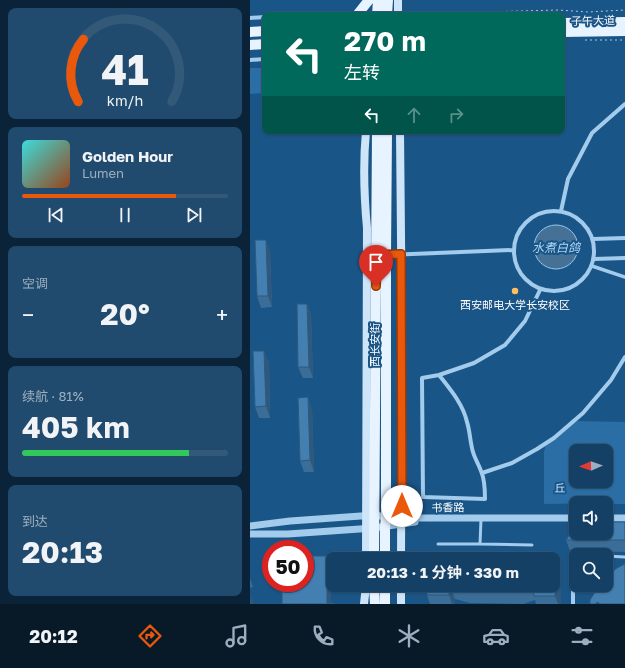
<!DOCTYPE html>
<html lang="zh">
<head>
<meta charset="utf-8">
<style>
  body { margin:0; font-family:"Golos Text","Noto Sans SC",sans-serif; background:#214b6e; color:#f1f3f6; height:100vh; display:flex; flex-direction:column; font-size:15px; white-space:nowrap }
  * { box-sizing:border-box; margin:0 }
  p { font-size:13px; color:#9dafbf }
  .icon { flex:none; width:22px; height:22px; fill:none; stroke:currentColor; stroke-width:2; stroke-linecap:round; stroke-linejoin:round }
  .map { position:relative; flex:1; overflow:hidden }
  .panel { display:flex; flex-direction:column; gap:8px; padding:8px; background:#0b2338; width:250px }
  .panel>* { flex:none }
  .guide { position:absolute; left:12px; top:12px; width:303px; height:122px; border-radius:8px; box-shadow:0 1px 3px #0004,0 0 0 1px #335979; background:#00695c; color:#fff; overflow:hidden }
  .needle { width:26px; rotate:268deg }
  .controls { position:absolute; left:319px; top:444px; display:grid; gap:8px }
  .controls a { display:grid; place-items:center; width:44px; height:44px; border-radius:8px; background:#144065; box-shadow:0 1px 3px #0004,0 0 0 1px #335979; font-size:20px }
  .speed { position:absolute; left:12px; top:540px; display:flex; gap:8px; font-size:20px; font-weight:700; text-align:center }
  .speed>* { display:grid; place-content:center; width:52px; height:52px; border-radius:50%; background:#144065; box-shadow:0 1px 3px #0004,0 0 0 1px #335979; line-height:1 }
  .speed .limit { border:6px solid #d22; background:#fff; color:#111 }
  .pin { position:absolute; display:grid; place-items:center; width:34px; height:34px; color:#fff; margin:-41px -17px; border-radius:50% 50% 50% 0; rotate:-45deg; box-shadow:0 0 4px #0007 }
  .pin .icon { rotate:45deg }
  .me { position:absolute; width:44px; margin:-22px; rotate:0deg; stroke-linejoin:round; filter:drop-shadow(0 0 3px #0008) }
  .turn { display:flex; align-items:center; gap:14px; height:84px; padding:0 16px; font-size:18px }
  .turn .icon { width:52px; height:52px; stroke-width:2.5 }
  .turn b { display:block; font-size:28px; line-height:34px }
  .lanes { display:flex; align-items:center; height:38px; padding:0 16px; background:#0003; justify-content:center; gap:20px; direction:ltr }
  .lanes .off { opacity:.35 }
  .big { font-size:30px; font-weight:700; line-height:1.1 }
  .panel .widget { flex:1; display:flex; flex-direction:column; justify-content:center; gap:6px; min-width:0; padding:0 14px; border-radius:8px; background:#214b6e }
  .panel .dial { align-items:center; gap:0 }
  .dial svg { height:104px; overflow:visible; fill:none; stroke:#335979; stroke-width:7; stroke-linecap:round; text-anchor:middle }
  .dial text { fill:#f1f3f6; stroke:none }
  .song { display:flex; align-items:center; gap:12px }
  .cover { width:48px; height:48px; border-radius:6px; background:linear-gradient(135deg,hsl(180 70% 55%),hsl(20 70% 35%)) }
  .played { height:4px; border-radius:2px; background:linear-gradient(90deg,#ea580c 75%,#335979 75%) }
  .keys { display:flex; justify-content:space-around; direction:ltr }
  .heat { display:flex; justify-content:space-between; align-items:center; font-size:22px; direction:ltr }
  .charge { height:6px; border-radius:3px; background:linear-gradient(90deg,#34c759 81%,#335979 0) }
  .trip { position:absolute; left:76px; top:552px; width:234px; height:40px; border-radius:8px; background:#144065; box-shadow:0 1px 3px #0004,0 0 0 1px #335979; font-weight:700; line-height:40px; text-align:center }
  .menu { display:flex; height:64px; justify-content:space-around; align-items:center; background:#081a28; color:#9dafbf }
  .menu .icon { width:28px; height:28px }
  .menu .active { color:#ea580c }
  .menu b { font-size:18px; color:#f1f3f6 }
  main { display:flex; flex:1; min-height:0 }
  .map>svg:first-child { display:block }
</style>
</head>
<body>
<main>
<section class="panel">
<div class="widget dial"><svg viewBox="0 0 100 80">
<path d="M14 69A42 42 0 1 1 86 69"/>
<path d="M14 69A42 42 0 0 1 18 21" stroke="#ea580c"/>
<text x="50" y="56" font-size="32" font-weight="700">41</text>
<text x="50" y="72" font-size="11">km/h</text>
</svg></div>
<div class="widget">
<div class="song"><i class="cover"></i><div><b>Golden Hour</b><p>Lumen</p></div></div>
<div class="played"></div>
<div class="keys"><svg class="icon" aria-label="previous" viewBox="0 0 24 24"><path d="M18 5L8 12l10 7zM5 5v14"/></svg><svg class="icon" aria-label="pause" viewBox="0 0 24 24"><path d="M8 5v14M16 5v14"/></svg><svg class="icon" aria-label="next" viewBox="0 0 24 24"><path d="M6 5l10 7-10 7zM19 5v14"/></svg></div>
</div>
<div class="widget"><p>空调</p>
<div class="heat"><a>−</a><b class="big">20°</b><a>+</a></div>
</div>
<div class="widget"><p>续航 · 81%</p><b class="big">405 km</b><div class="charge"></div></div>
<div class="widget"><p>到达</p><b class="big">20:13</b></div>
</section>
<div class="map">
<svg width="375" height="604" viewBox="0 0 375 604">
  <rect width="100%" height="100%" fill="#1a5587"/>
  <!-- green -->
  <path fill="#2a6ea5" fill-rule="evenodd" d="M0,68h15v25l-15,1z
    M326,421l49,1v82h-19v-1l-62,1v-52l2,-8zM326,451h30v30h-30z"/>
  <!-- water -->
  <path fill="#467196" stroke="#95c8ef" d="M284 247a22 22 0 1 1 44 0a22 22 0 1 1-44 0Z"/>
  <g fill="none" stroke-linecap="round" stroke-linejoin="round">
    <!-- path -->
    <path stroke="#a2cbec" stroke-width="1" stroke-dasharray="2 3" stroke-linecap="butt" d="M156,14l152,-4 30,2 37,-2
      M335,40h40
      M329,590l17,1"/>
    <!-- service -->
    <path stroke="#a2cbec" stroke-width="3" d="M231,519l-1,25 52,1
      M188,544h42
      M356,556l19,1"/>
    <!-- pedestrian -->
    <path stroke="#a2cbec" stroke-width="3.5" d="M342,266l33,11"/>
    <!-- minor -->
    <path stroke="#a2cbec" stroke-width="4" d="M61,15l46,-2
      M0,18l15,-1
      M0,60l15,-1
      M264 251a40 40 0 1 1 80 0a40 40 0 1 1-80 0Z
      M311,211l7,-32 24,-46 33,-29
      M343,239l32,-1
      M137,255l126,-5
      M344,259l31,-1
      M189,375c11,14 24,29 28,47 3,9 3,20 6,30 2,7 6,13 8,19 4,9 4,19 4,28l-62,-2 -1,-119 17,-3 35,-12 31,-18 20,-24 15,-31
      M232,473l30,-10 25,-14 17,-11 29,-25 28,-33 14,-23
      M323,604v-48"/>
    <!-- tertiary -->
    <path stroke="#a2cbec" stroke-width="7" d="M356,518h19
      M0,526l40,-5 85,-6 11,2 28,1h162
      M0,534h38l86,-6 41,-6"/>
    <!-- secondary -->
    <path stroke="#cee5f9" stroke-width="8" d="M148,0v15
      M116,131c-3,32 -2,65 1,97l-1,331
      M150,131l2,211 -1,217
      M114,604l2,-19
      M151,604v-19"/>
    <!-- primary -->
    <path stroke="#e7f3ff" stroke-width="10" d="M107,15l12,-15
      M127,15l1,-15
      M137,15l1,-15
      M312,23l63,-1
      M0,32l15,-1
      M312,32l63,-1
      M0,45l15,-1
      M124,559l3,-428
      M135,559v-32l1,-10v-262l1,-124
      M124,585l1,19
      M135,604v-19"/>
  </g>
  <!-- wall -->
  <path fill="#3a6d98" d="M20,251l2,56 -11,1 -4,-12z
    M57,304l4,11 2,63h-10l-5,-11z
    M19,362l1,56h-11l-4,-11z
    M62,409l2,63h-10l-4,-11z
    M375,522v30l-55,-1 -4,-11z
    M311,570v34h-25l-1,-4 -12,4 -53,-1 -15,-4v5h-25l-3,-9v-10h126z
    M0,578l3,9 -3,1z"/>
  <!-- shaded-wall -->
  <path fill="#2f597c" d="M16,240l4,11 2,56 -4,-11z
    M57,304l4,11 2,63 -4,-11z
    M14,351l5,11 1,56 -4,-12z
    M58,397l4,12 2,63 -4,-12z
    M305,554l6,16v34h-3l-3,-8z
    M77,556l4,11v37l-4,-1z
    M199,585h1l5,14v5h-3l-3,-9z
    M1,596l3,8h-4z"/>
  <!-- building -->
  <path fill="#437fb1" stroke="#2f597c" d="M5,240h11l2,56h-11z
    M47,304h10l2,63h-11z
    M3,351h11l2,55 -11,1z
    M58,397l2,63 -10,1 -2,-63z
    M356,522h19v18h-59l10,-16v9h30z
    M177,554h22v5h-22z
    M283,554h22v42h-21l-1,-11h20v-26h-20z
    M55,556h22v47h7v1h-52v-21h23z
    M375,564v40h-25l-3,-2 -1,2h-6v-4l7,-11 2,-4h7v-8l11,-9z
    M177,585h22v10h-22z
    M207,585h69l-9,2h-53z"/>
  <g fill="none" stroke-linecap="round" stroke-linejoin="round">
    <!-- route casing -->
    <g stroke="#983908" stroke-width="10">
      <path id="route" d="M126,286l1,-31 24,-1 1,252"/>
    </g>
    <!-- route -->
    <use href="#route" stroke="#ea580c" stroke-width="7"/>
  </g>
  <!-- markers -->
  <circle fill="#ffbf5e" stroke="#1a5587" stroke-width="1.5" cx="265" cy="291" r="4"/>
  <g text-anchor="middle" dominant-baseline="central" stroke-width="4" stroke-linejoin="round" paint-order="stroke">
    <!-- street labels -->
    <g font-size="11" fill="#fff" stroke="#1a5587">
      <text transform="translate(343 20) rotate(-1)">子午大道</text>
      <text transform="translate(124 345) rotate(-90)">西长安街</text>
      <text transform="translate(198 507) rotate(-1)">书香路</text>
    </g>
    <!-- poi labels -->
    <g font-size="11" fill="#fff" stroke="#1a5587">
      <text x="265" y="304">西安邮电大学长安校区</text>
    </g>
    <!-- park labels -->
    <g font-size="11" fill="#c7e3f9" stroke="#1a5587">
      <text x="310" y="487">丘</text>
    </g>
    <!-- water labels -->
    <g font-size="12" font-style="italic" fill="#aed5f4" stroke="#1a5587">
      <text x="306" y="247">水煮白鸽</text>
    </g>
  </g>
</svg>
<div class="controls">
<a><svg class="needle" viewBox="-14 -14 28 28"><path d="M0-13l5 13h-10z" fill="#e53935"/><path d="M0 13l5-13h-10z" fill="#9dafbf"/></svg></a>
<a><svg class="icon" aria-label="sound" viewBox="0 0 24 24"><path d="M4 9h4l5-4v14l-5-4H4zM17 9q2 3 0 6"/></svg></a>
<a><svg class="icon" aria-label="search" viewBox="0 0 24 24"><circle cx="10" cy="10" r="6"/><path d="M15 15l6 6"/></svg></a>
</div>
<div class="speed"><div class="limit">50</div></div>
<div class="pin" style="left:126px;top:286px;background:#d93025"><svg class="icon" aria-label="arrive" viewBox="0 0 24 24"><path d="M6 21V4h12l-3 4 3 4H6"/></svg></div>
<svg class="me" style="left:152px;top:506px" viewBox="-20 -20 40 40"><circle r="19" fill="#fff"/><path d="M0-13L10 11 0 6-10 11z" fill="#ea580c"/></svg>
<div class="trip">20:13 · 1 分钟 · 330 m</div>
<div class="guide">
<div class="turn"><svg class="icon" aria-label="left" viewBox="0 0 24 24"><path d="M17 20v-9H6M10 6l-5 5 5 5"/></svg><div><b>270 m</b>左转</div></div>
<div class="lanes"><svg class="icon" aria-label="left" viewBox="0 0 24 24"><path d="M17 20v-9H6M10 6l-5 5 5 5"/></svg><svg class="icon off" aria-label="ahead" viewBox="0 0 24 24"><path d="M12 20V5M6 11l6-6 6 6"/></svg><svg class="icon off" aria-label="right" viewBox="0 0 24 24"><path d="M7 20v-9h11M14 6l5 5-5 5"/></svg></div>
</div>
</div>
</main>
<nav class="menu">
<b>20:12</b>
<svg class="icon active" aria-label="directions" viewBox="0 0 24 24"><path d="M12 3l9 9-9 9-9-9zM9 14v-3h6M13 9l2 2-2 2"/></svg>
<svg class="icon" aria-label="music" viewBox="0 0 24 24"><path d="M9 18V5l10-2v13"/><circle cx="6" cy="18" r="3"/><circle cx="16" cy="16" r="3"/></svg>
<svg class="icon" aria-label="phone" viewBox="0 0 24 24"><path d="M5 4h4l2 5-3 2q2 4 5 5l2-3 5 2v4C11 20 4 13 5 4z"/></svg>
<svg class="icon" aria-label="climate" viewBox="0 0 24 24"><path d="M12 3v18M4 7l16 10M4 17L20 7"/></svg>
<svg class="icon" aria-label="car" viewBox="0 0 24 24"><path d="M5 17H2v-5l4-1 3-4h7l3 4 3 1v5h-3M9 17h6M6 11h13"/><circle cx="7" cy="17" r="2"/><circle cx="17" cy="17" r="2"/></svg>
<svg class="icon" aria-label="filters" viewBox="0 0 24 24"><path d="M4 7h16M4 17h16"/><circle cx="9" cy="7" r="2"/><circle cx="15" cy="17" r="2"/></svg>
</nav>
</body>
</html>
